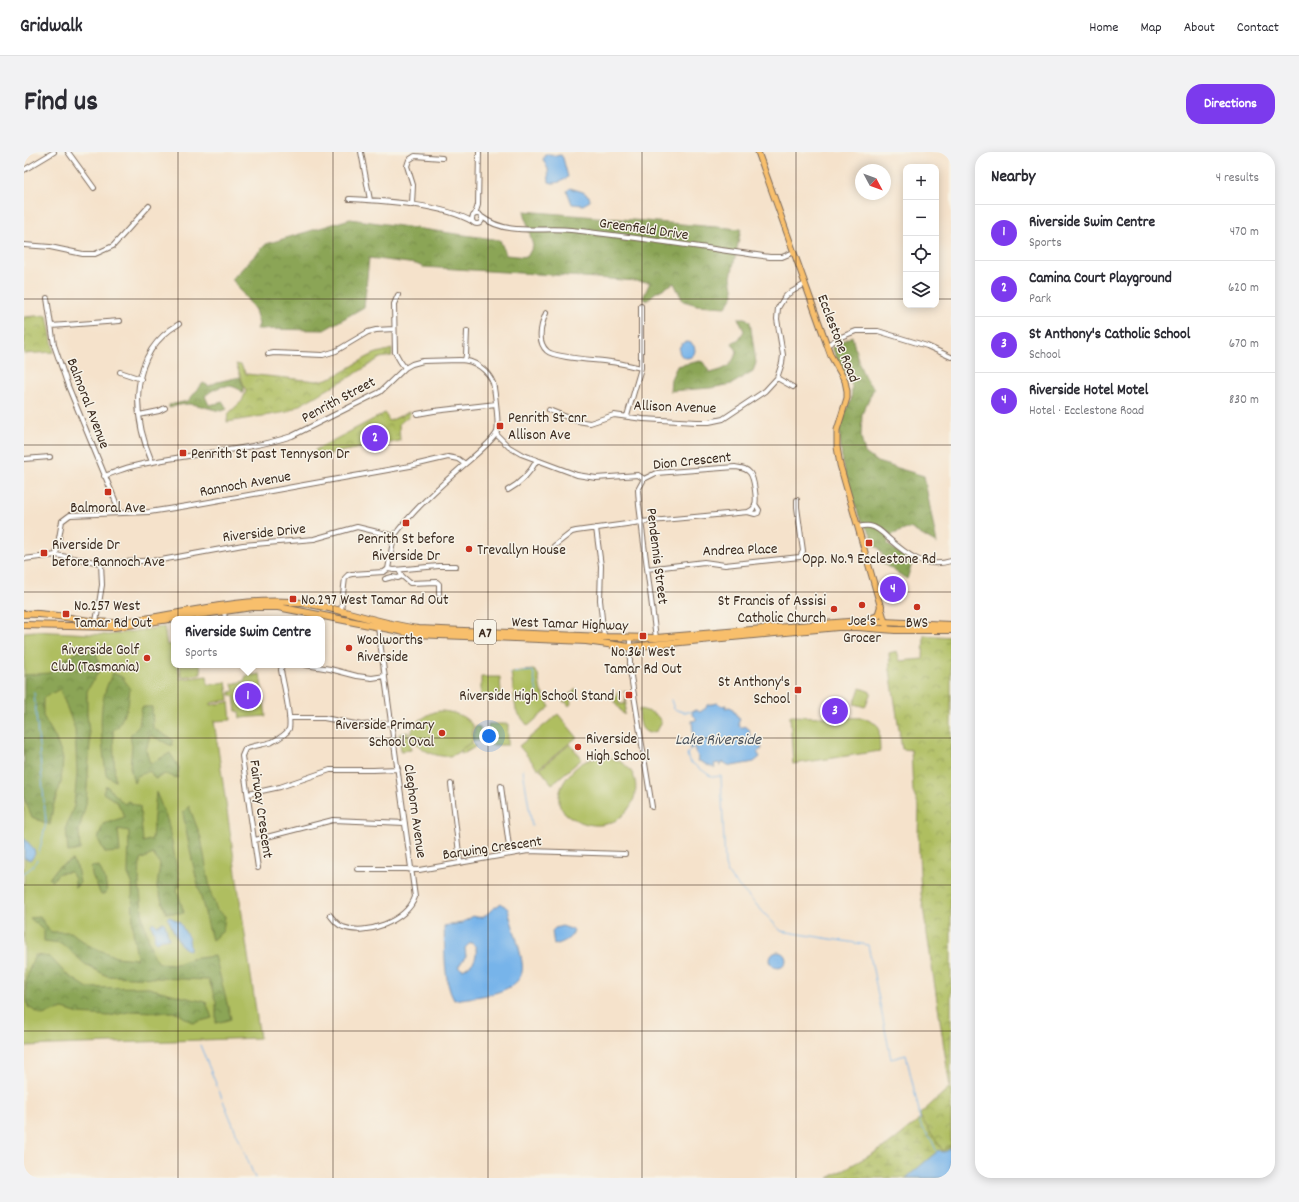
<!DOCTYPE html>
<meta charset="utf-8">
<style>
:root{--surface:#fff;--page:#f2f2f3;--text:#2b2b33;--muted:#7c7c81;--line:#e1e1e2;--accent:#7c3aed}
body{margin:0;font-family:Dekko,sans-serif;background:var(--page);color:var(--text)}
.controls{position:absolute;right:12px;top:12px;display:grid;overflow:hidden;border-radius:8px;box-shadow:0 2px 10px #0003}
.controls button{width:36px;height:36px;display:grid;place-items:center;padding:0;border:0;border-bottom:1px solid var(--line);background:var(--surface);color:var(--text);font:20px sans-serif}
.compass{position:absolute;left:831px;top:12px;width:36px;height:36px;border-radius:50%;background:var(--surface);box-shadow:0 2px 10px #0003;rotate:131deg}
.you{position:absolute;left:465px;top:584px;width:14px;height:14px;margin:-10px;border:3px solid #fff;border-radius:50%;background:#1a73e8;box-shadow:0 0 0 6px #1a73e833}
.badge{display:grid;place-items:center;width:26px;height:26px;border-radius:50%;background:var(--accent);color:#fff;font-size:13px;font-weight:700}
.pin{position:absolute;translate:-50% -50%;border:2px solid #fff;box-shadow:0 1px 4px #0006}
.popup{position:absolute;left:147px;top:464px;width:154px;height:52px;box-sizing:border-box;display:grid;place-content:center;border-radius:8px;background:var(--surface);filter:drop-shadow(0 1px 3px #0005);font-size:13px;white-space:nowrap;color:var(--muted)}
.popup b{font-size:15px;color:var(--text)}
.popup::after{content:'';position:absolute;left:50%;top:100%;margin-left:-8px;border:8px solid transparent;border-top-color:var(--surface)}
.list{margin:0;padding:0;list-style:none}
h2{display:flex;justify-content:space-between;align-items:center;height:52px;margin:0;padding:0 16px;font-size:17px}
h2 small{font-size:13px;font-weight:400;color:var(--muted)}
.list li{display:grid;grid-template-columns:26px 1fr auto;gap:12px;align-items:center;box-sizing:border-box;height:56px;padding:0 16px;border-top:1px solid var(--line)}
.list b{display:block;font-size:15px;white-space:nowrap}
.list p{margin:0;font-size:13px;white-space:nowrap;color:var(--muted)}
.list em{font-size:13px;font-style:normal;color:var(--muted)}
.icon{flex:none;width:22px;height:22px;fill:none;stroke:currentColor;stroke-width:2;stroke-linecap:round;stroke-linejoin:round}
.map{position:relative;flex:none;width:927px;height:1026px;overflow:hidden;border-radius:16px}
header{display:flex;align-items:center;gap:24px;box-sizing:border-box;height:56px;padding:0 20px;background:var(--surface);border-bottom:1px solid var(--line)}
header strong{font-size:19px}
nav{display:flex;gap:22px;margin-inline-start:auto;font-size:14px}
.intro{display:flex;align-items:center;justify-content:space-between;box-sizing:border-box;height:96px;padding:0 24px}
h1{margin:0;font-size:28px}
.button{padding:10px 18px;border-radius:16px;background:var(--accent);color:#fff;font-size:14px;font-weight:700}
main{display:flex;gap:24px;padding:0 24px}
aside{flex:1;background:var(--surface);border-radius:16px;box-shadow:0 2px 10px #0003}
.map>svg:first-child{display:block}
.green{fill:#afbe60;stroke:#75743f}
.forest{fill:url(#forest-crowns);stroke:#63683a}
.wetland{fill:url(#wetland-marsh);stroke:#75743f}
.park{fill:url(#park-crowns);stroke:#75743f}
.water{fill:#77b4ea;stroke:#596f84;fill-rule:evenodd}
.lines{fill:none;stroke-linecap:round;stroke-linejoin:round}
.stream{stroke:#77b4ea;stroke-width:1}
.minor-casing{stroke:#7c6a5b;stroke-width:6}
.major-casing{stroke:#7c6a5b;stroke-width:7}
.highway-casing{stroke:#7c6a5b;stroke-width:8}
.minor{stroke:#fff;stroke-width:4}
.major{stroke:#f8bf6c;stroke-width:5}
.highway{stroke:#f8bf6c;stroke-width:6}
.grid{fill:none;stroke:#3b2a1e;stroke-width:1;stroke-opacity:0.55}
.poi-dot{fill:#c8321e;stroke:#f7f3e8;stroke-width:1.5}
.labels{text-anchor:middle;stroke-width:3;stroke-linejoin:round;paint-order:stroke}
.shield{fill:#f7f3e8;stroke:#73665b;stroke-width:1}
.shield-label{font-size:14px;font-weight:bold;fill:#3b2a1e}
.street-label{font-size:15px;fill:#3b2a1e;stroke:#f7f3e8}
.poi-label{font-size:15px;fill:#3b2a1e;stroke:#f7f3e8;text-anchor:start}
.water-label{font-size:16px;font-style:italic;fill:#4d535b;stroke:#f7f3e8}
</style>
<header>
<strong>Gridwalk</strong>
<nav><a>Home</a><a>Map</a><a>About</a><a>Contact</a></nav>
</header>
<div class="intro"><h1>Find us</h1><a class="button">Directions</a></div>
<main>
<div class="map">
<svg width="927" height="1026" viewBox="0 0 927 1026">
<defs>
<pattern id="forest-crowns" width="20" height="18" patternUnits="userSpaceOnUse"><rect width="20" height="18" fill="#8ba556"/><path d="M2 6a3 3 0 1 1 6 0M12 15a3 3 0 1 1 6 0" fill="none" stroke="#738747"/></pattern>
<pattern id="wetland-marsh" width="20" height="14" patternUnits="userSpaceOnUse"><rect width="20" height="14" fill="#afbe60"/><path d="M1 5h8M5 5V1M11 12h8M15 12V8" fill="none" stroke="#909b4f"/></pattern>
<pattern id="park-crowns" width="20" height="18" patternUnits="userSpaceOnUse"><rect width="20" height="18" fill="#afbe60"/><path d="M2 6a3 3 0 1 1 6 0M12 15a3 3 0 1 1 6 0" fill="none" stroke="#909b4f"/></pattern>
</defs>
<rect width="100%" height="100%" fill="#f7f3e8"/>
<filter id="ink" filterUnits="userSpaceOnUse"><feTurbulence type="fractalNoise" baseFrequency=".025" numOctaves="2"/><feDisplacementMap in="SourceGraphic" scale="8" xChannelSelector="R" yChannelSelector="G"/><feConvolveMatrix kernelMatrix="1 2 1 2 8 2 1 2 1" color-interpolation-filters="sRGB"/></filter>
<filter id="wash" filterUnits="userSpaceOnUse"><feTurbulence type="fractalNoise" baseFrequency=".012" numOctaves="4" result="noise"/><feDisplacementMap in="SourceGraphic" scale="16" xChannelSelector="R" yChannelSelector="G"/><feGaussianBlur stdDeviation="0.9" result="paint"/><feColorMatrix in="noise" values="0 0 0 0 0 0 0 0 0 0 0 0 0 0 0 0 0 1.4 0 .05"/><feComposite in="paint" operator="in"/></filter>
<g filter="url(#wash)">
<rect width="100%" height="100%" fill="#f5e2cb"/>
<path class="green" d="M140 475 143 493 150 492V513H154L156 527 183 524 184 533 202 530 205 548 187 551V553L205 550 207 568 190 569 236 886 0 894V480L11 479 84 483Z
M156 513H176L177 522 157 525Z
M510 518 514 522 517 539 526 555 504 574 492 559 487 520Z
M236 522 242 564 216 566 215 559H212L210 544H206V540L210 539 208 532 220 529 222 524Z
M457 525H476L477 543 457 544Z
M836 536 847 540 841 555 830 552Z
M552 537 554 542 546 545 547 552 545 554 542 550H539V548Z
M596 539 595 552H601L602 541 600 540 599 539 604 540 600 563 590 550 594 540Z
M616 557C625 560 635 560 637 572L633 579 625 581C615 578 616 568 615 558Z
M418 559C430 560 442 564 449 574L448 590C442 594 436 600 429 603 412 610 370 587 396 568 404 563 409 559 418 559Z
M534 562 553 585 514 617 495 594Z
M766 564 840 566 852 572 855 575 856 599 769 612Z
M464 572H484V593H465Z
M384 580 387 598 377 599 375 582Z
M546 592 558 607 528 632 516 617Z
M581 605C642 614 603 701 545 664 522 650 543 619 560 610 566 607 574 606 581 605Z"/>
<path class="forest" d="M500 59 717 77 707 125 710 142 702 155 673 153 659 149 650 131 631 141 622 149 619 146 626 130 545 124 399 115 392 112 345 106 340 155 300 178 233 177 235 172 231 158 208 127 242 92 326 67 476 88 482 103 503 105 509 94Z
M714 166H722L726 170 732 211 729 219 708 232 687 236 646 239 647 227 653 214 676 209 679 210 686 221C702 217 707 215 713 199L708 191 715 187 720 179Z
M828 184C832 200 837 227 850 236L838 262 837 286 841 301 853 310 900 324 913 392 886 376 869 382 863 392 888 411 883 427 855 409V405L860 406 855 396 848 393 847 388 848 385 835 364 823 328 818 307 815 279 822 258 827 248 828 234 814 210 808 195Z
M216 225 220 235 219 241C208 229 192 234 181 244L185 253 199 250 203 257 198 259C187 258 175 252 164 252 158 252 151 254 145 256V253L164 249 179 231 185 234 193 230Z
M56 499H72L76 517 63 539V561L66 591 62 652 55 678 56 698 44 700 42 675 50 654 53 621 51 577 36 537 19 546V564L31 585 39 606 37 631 29 655 26 673 8 665 0 646V523L26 521 38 509Z
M89 521 98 525 106 536 104 554 94 575 89 578 91 629 82 623C78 589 71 552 89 521Z
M118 555H128L129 576 149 588 148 594 126 583 122 598 126 612 146 601 155 616 153 626 141 622 131 627 126 619 113 624 110 631 106 615 108 594 106 583 115 574Z
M82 633 100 652 104 649 116 655 119 690 128 687 132 640 144 670 156 732 153 738 160 761H142L133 735 136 712 129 702 116 708 115 730 119 768 129 803 135 811 153 812 166 807 191 804 207 867 192 871V850L185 828 83 824 61 812 37 791 20 789V779L6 766 16 765 27 780H47L64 793 92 805 113 807 109 779 108 731 104 722 105 679 94 677 96 700 81 701 74 687 79 672 101 665 93 650 79 641Z
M165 654 177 686 187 742 193 758 201 764 199 779 188 788C177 746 166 704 159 661Z
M48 708 53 715 56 731 51 736V727L47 720 35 721 28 729 25 727 33 716Z
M75 714 81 727 83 740 77 743 68 723 67 715Z
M11 803 26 805 42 822 64 836 121 835 159 845 182 850 188 866 169 871 152 860H130L109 859 85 864 55 862 39 857 18 863 4 855C0 830 1 826 11 803Z"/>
<path class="wetland" d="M927 937V1026H804L863 994 912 955Z"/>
<path class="park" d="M23 163 30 200 0 202V165Z
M368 197V204L356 206 331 222 263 260 203 270 204 262 218 249 222 239 212 212 217 213 222 222 293 229C314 227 331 210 350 202 355 200 362 199 368 197Z
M385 260 386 263 375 272 376 289 293 304 291 298 361 261 365 269Z
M900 483 927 485V993L919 999 895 963 926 935 897 742 894 681 895 655 889 640 887 598 878 597 866 518 865 501 873 499 876 509 899 507Z
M451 574 456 575 457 584 455 589 449 588Z
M448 590 451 595 441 601H437L436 598Z"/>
<path class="water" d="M526 2 530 4 537 3 539 6 544 25C539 29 531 33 525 30L524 17 519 8 521 3Z
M546 36 559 40 565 44 566 49 559 53 548 52 543 39Z
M655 198a8 8 0 1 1 16 0a8 8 0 1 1-16 0Z
M227 538 230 556 223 557 220 540Z
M694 551 697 554 702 553 701 556 705 555 708 556 714 566 716 567 714 572 716 575H720L721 574 726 578 725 581 727 586 735 588 738 597 733 600 736 605 730 610 708 614 704 613 699 610 697 612V614H696L695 611 690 612 691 616C684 615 678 609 674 609L675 606 671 599 670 594 666 597 665 596 670 589 668 569 672 568V566L669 563 668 559 672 558 676 560 682 556 683 553Z
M0 686 10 697 11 702 7 708 0 706Z
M477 751 484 757C487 771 501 808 498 820 493 843 448 845 430 848 419 830 421 795 420 774L438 771 449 764C458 767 460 765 466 759 469 756 474 754 477 751ZM448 791 452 795C453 808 450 811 439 818L434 815 442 804 441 796 445 792Z
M145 764 156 771 165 787 166 795V798C152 796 150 775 143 766Z
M129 770 133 774 139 770 141 772 145 787H138L133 790 131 789 130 779 127 773Z
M538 774 550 778C548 787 538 791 530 793L528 779 531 776Z
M746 808a8 8 0 1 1 16 0a8 8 0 1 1-16 0Z
M927 996V1026H882L915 998C920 1002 923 999 927 996Z"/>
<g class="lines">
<path class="stream" d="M485 521 509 519 513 541
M10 540 22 671 15 701
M647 548 650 557 659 560H668
M670 594 663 602 665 609 688 625 697 624 701 713 704 721 708 727 757 779 844 793 867 907 882 903 895 959 896 972 908 989 913 1000
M499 618 508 674
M0 721 7 716 13 708
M176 893 231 1026"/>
</g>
</g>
<g filter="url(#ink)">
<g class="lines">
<g class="minor-casing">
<path id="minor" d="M44 0 70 36
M337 0 346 48
M0 18 30 0
M325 47C361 49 418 52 449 70
M388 53 389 33 383 14 385 8 391 4 418 6
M448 67a5 5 0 1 1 10 0a5 5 0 1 1-10 0Z
M451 62 454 53 455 0
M458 65C483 84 518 75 547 78 613 85 680 96 746 105H758L770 100
M0 93 26 95 59 102H71L89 94 125 54
M374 143 370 152 371 200 376 209 381 216
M23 146 30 193 44 234 91 348 95 360
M522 161C517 173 513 190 523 199 530 206 575 208 587 210 597 211 607 214 617 216
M27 174 96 169
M803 193 817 185 832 179H854L903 194 927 205
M244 202 250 201 299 203 312 199 344 180 352 178 370 177
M441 208 442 203 443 179
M96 220 117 227
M753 226 769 235
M525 258 553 269 566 271 590 263 619 267 673 270H685L699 267 741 239 753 226 758 211 759 203 753 167 754 156 760 146 764 142 781 132
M393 262 410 259 472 252
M115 263 135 259 141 256
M603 264 617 216V154
M472 282 485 295 497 302 553 323 572 326 614 323 620 327 632 321 711 315C717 316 722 316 726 321 730 326 733 347 731 353 730 357 728 358 724 360L617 370 552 379 548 380 530 394
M0 307 26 305
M128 310C108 263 104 201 155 172
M80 324C89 321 98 317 106 315 159 301 216 301 268 284L356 240 381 216 388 212 399 209 436 208C450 208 464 218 469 231 471 239 475 273 473 280 469 289 449 305 441 312 416 334 390 357 370 384
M620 327 614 338 615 353 632 486
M484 338C497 331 506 321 513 308
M724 360 731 362 734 361 735 358 731 352
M834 375C838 374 842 373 846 374 853 375 859 381 864 386 883 403 901 417 927 409
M572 376 577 414 576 448 580 485
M32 403 38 369 46 363 125 360 163 354 386 314 424 305 434 307 441 312
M0 407 32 403 77 411 137 408 219 393 290 387 333 375 370 384 364 417 360 420 328 422 324 423 321 426 317 459
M364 417 370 418 415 414H432
M623 417 680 410 701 413 776 405 779 399 773 355V348
M375 418 378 424 386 431 413 430 415 432V442
M361 427 368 425 374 426 378 424
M200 459 201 467
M72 470 78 433 77 411
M606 486V518L628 655
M282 513 306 517 333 524 348 526 361 524
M265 566H300L337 573 368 571
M427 632 436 710
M477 634 486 702
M224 642 256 635 306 618H349L374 617
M231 688 309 668 381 671
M234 716 218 604 221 597C229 593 239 593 248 590 254 587 262 583 265 577 268 567 259 530 257 518L258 513
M333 717H382L395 718 504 699 601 702
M306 763C310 768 313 773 319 775 342 784 383 769 391 745L354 475"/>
</g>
<g class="major-casing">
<path id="major" d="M734 0 803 193 807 204 821 229 823 239V246L813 278V295L816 313 863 477"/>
</g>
<g class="highway-casing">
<path id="highway" d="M0 462C31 460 60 471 91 471 149 465 209 446 267 450 311 453 352 472 395 477L580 485 632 486 836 469 927 473
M845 467 854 464 857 454
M0 473 90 475 228 455H254L391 482 562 489 605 495 814 475H834L871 478H927"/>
</g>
<use href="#minor" class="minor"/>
<use href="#major" class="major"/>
<use href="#highway" class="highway"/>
</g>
</g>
<path class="grid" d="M154 0V1026M309 0V1026M464 0V1026M618 0V1026M772 0V1026M0 147H882M912 147H927M0 293H927M0 440H927M0 586H927M0 733H927M0 879H927"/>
<g class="poi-dot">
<rect x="472" y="270" width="8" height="8" rx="2"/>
<rect x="155" y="297" width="8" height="8" rx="2"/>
<rect x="80" y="336" width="8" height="8" rx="2"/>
<rect x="378" y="367" width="8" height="8" rx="2"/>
<rect x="841" y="387" width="8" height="8" rx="2"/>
<circle cx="445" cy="397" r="4"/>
<rect x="16" y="397" width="8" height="8" rx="2"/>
<rect x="265" y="443" width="8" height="8" rx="2"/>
<circle cx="838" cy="453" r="4"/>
<circle cx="893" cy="455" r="4"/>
<circle cx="810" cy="457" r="4"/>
<rect x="38" y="458" width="8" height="8" rx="2"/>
<rect x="615" y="480" width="8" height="8" rx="2"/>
<circle cx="325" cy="496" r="4"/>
<circle cx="123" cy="506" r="4"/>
<rect x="770" y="534" width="8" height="8" rx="2"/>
<rect x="601" y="539" width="8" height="8" rx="2"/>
<circle cx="418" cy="581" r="4"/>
<circle cx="554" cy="595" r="4"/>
</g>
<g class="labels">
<rect class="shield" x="450" y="468" width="22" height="24" rx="3"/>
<g class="shield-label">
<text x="461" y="485">A7</text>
</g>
<g class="street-label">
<text transform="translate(620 76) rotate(8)" y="5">Greenfield Drive</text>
<text transform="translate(815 186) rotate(69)" y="5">Ecclestone Road</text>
<text transform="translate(314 247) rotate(-28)" y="5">Penrith Street</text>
<text transform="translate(65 251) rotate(69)" y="5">Balmoral Avenue</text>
<text transform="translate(651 254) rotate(2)" y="5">Allison Avenue</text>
<text transform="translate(668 308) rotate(-6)" y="5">Dion Crescent</text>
<text transform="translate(221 331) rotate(-10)" y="5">Rannoch Avenue</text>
<text transform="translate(240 380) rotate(-6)" y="5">Riverside Drive</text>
<text transform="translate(716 397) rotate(-2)" y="5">Andrea Place</text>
<text transform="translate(634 404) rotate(83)" y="5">Pendennis Street</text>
<text transform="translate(546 471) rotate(2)" y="5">West Tamar Highway</text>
<text transform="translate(238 657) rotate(82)" y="5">Fairway Crescent</text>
<text transform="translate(392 659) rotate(82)" y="5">Cleghorn Avenue</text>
<text transform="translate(468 695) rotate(-8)" y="5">Barwing Crescent</text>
</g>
<g class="poi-label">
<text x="484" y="270">Penrith St cnr<tspan x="484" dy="17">Allison Ave</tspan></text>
<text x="167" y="306">Penrith St past Tennyson Dr</text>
<text x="84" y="360" text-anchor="middle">Balmoral Ave</text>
<text x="382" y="391" text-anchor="middle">Penrith St before<tspan x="382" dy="17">Riverside Dr</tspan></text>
<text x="28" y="397">Riverside Dr<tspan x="28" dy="17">before Rannoch Ave</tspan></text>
<text x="453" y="402">Trevallyn House</text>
<text x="845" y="411" text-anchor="middle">Opp. No.9 Ecclestone Rd</text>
<text x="277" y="452">No.297 West Tamar Rd Out</text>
<text x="802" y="453" text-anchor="end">St Francis of Assisi<tspan x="802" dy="17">Catholic Church</tspan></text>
<text x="50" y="458">No.257 West<tspan x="50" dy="17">Tamar Rd Out</tspan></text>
<text x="838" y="473" text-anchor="middle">Joe's<tspan x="838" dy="17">Grocer</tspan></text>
<text x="893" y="475" text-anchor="middle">BWS</text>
<text x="333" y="492">Woolworths<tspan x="333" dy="17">Riverside</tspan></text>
<text x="115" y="502" text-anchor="end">Riverside Golf<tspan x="115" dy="17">Club (Tasmania)</tspan></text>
<text x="619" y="504" text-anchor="middle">No.361 West<tspan x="619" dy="17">Tamar Rd Out</tspan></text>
<text x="766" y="534" text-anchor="end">St Anthony's<tspan x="766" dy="17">School</tspan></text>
<text x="597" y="548" text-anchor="end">Riverside High School Stand 1</text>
<text x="410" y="577" text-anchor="end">Riverside Primary<tspan x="410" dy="17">School Oval</tspan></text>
<text x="562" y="591">Riverside<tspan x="562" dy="17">High School</tspan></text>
</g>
<g class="water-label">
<text x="694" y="592">Lake Riverside</text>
</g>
</g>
</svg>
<div class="controls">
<button>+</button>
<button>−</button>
<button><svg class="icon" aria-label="locate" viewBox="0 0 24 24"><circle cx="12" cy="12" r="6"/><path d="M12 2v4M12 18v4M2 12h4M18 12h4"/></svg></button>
<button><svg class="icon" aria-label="layers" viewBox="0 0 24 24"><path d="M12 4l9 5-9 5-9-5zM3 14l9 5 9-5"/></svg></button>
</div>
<svg class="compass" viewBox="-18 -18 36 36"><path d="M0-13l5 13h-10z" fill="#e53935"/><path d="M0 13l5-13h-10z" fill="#7c7c81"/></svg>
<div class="you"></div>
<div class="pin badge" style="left:224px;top:544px">1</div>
<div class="popup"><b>Riverside Swim Centre</b>Sports</div>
<div class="pin badge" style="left:351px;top:286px">2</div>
<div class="pin badge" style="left:811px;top:559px">3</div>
<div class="pin badge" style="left:869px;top:437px">4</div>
</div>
<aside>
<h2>Nearby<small>4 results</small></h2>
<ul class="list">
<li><span class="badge">1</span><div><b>Riverside Swim Centre</b><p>Sports</p></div><em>470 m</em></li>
<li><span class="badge">2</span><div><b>Camina Court Playground</b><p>Park</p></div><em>620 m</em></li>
<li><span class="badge">3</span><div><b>St Anthony's Catholic School</b><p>School</p></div><em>670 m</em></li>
<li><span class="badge">4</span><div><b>Riverside Hotel Motel</b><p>Hotel · Ecclestone Road</p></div><em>830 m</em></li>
</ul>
</aside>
</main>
